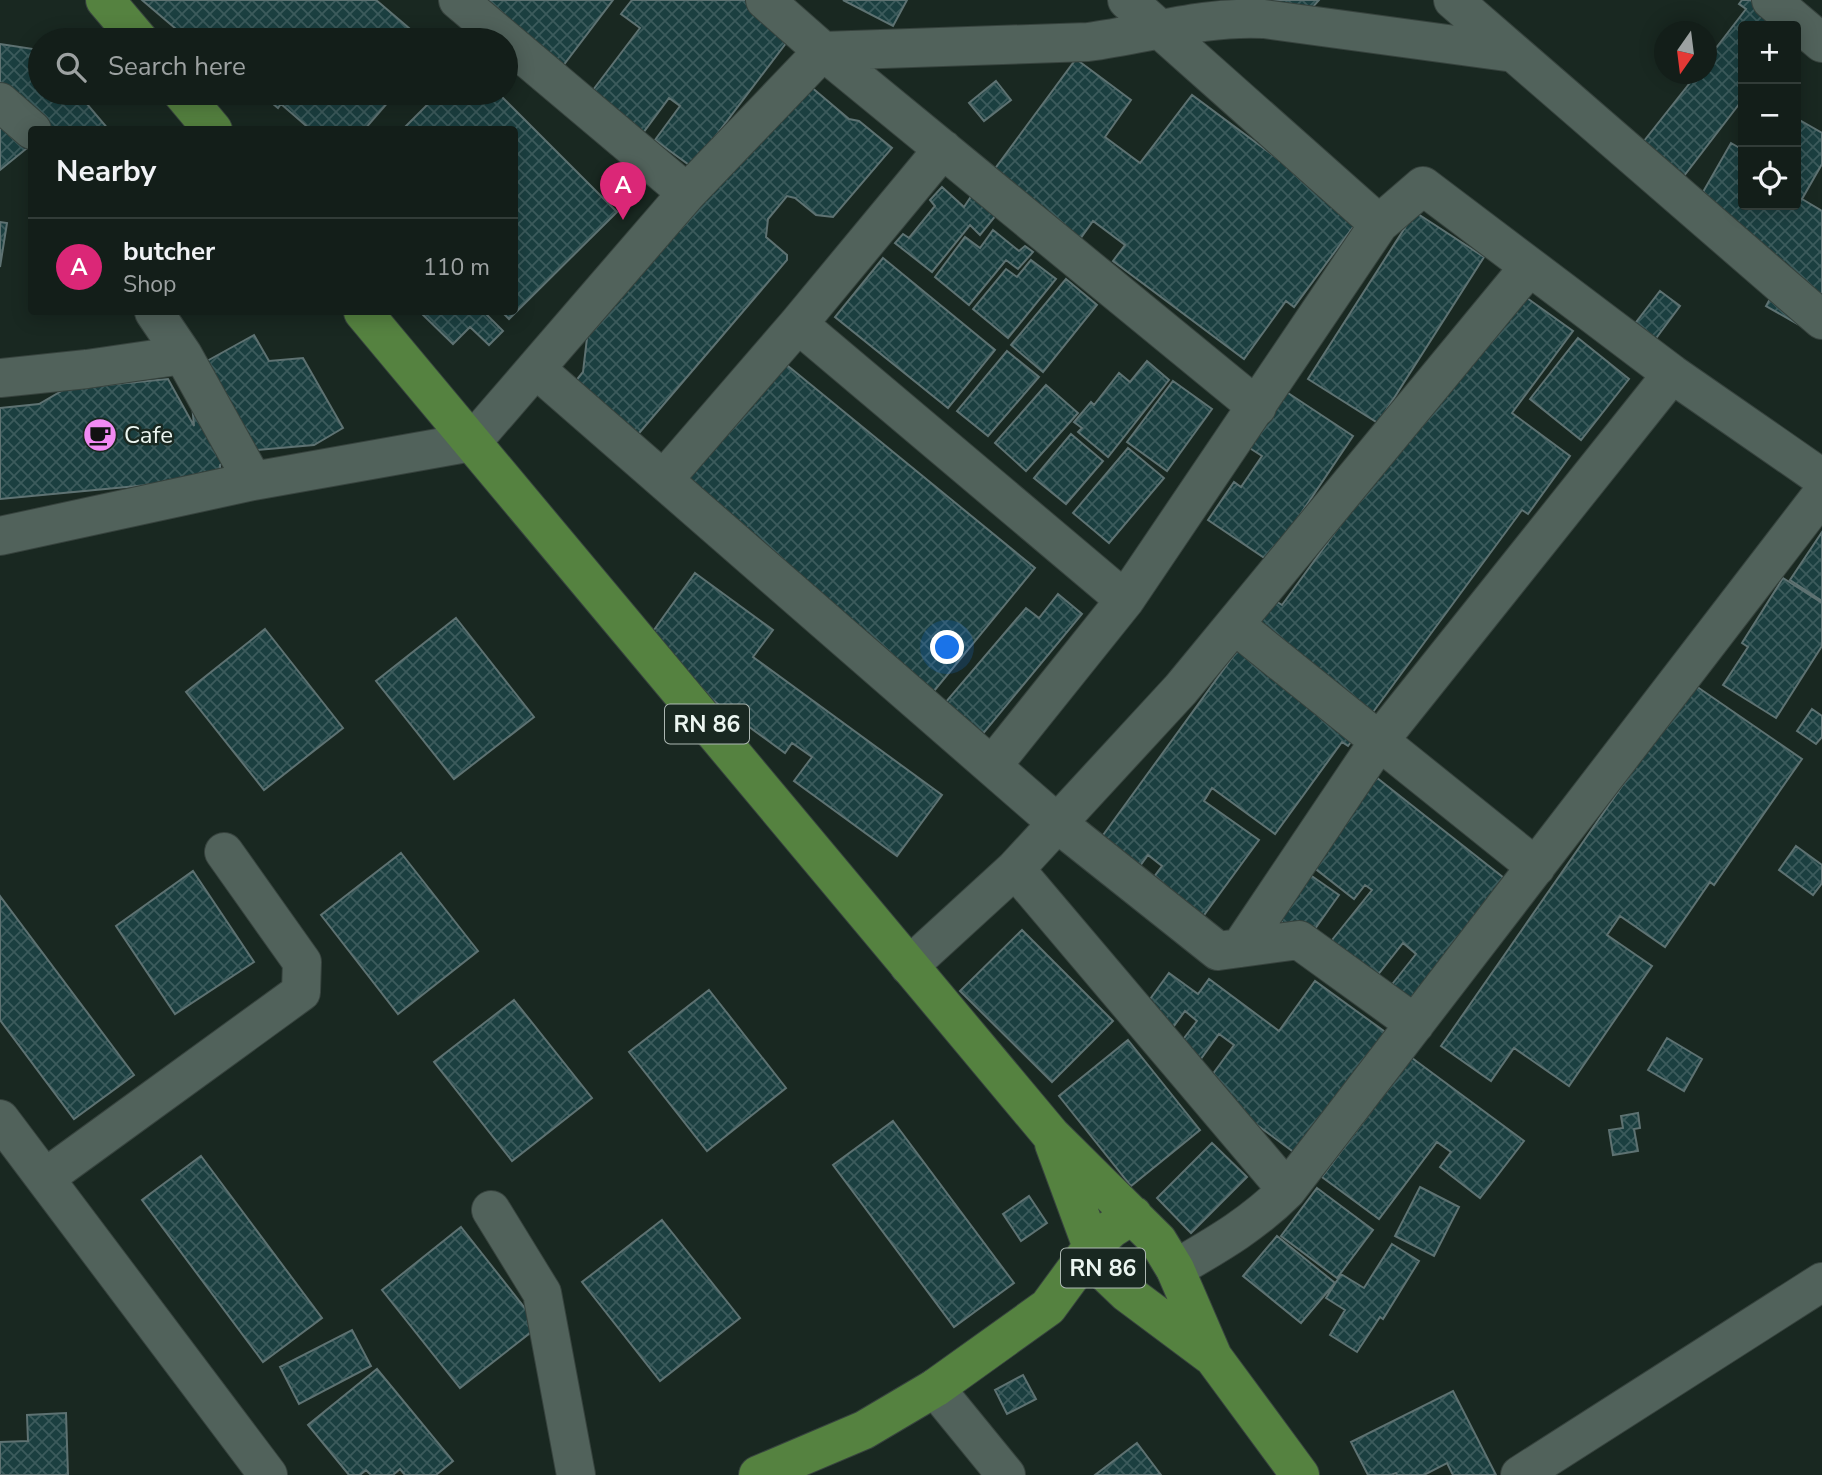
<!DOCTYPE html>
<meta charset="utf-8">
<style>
:root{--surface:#131e19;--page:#1c2722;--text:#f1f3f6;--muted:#9da2a2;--line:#323c38;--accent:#db2777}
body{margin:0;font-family:"Nunito Sans",sans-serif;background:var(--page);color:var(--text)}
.controls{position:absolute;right:21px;top:21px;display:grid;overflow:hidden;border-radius:7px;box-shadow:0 4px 18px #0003}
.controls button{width:63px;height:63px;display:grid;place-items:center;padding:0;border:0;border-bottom:2px solid var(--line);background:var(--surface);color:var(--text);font:35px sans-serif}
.compass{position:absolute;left:1654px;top:21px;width:63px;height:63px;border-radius:50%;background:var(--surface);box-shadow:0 4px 18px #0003;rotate:194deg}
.you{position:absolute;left:948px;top:648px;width:24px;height:24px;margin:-18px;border:5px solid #fff;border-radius:50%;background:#1a73e8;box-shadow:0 0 0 10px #1a73e833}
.badge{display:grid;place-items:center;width:46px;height:46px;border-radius:50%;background:var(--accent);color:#fff;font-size:23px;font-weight:700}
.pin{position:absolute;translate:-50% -58px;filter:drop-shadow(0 2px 4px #0008)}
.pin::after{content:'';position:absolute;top:37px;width:24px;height:21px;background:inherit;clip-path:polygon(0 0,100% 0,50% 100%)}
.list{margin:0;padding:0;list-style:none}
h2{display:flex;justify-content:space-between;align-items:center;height:91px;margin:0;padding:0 28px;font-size:30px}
h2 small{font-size:23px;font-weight:400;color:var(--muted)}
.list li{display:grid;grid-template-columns:46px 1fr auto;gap:21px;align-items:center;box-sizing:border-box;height:98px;padding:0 28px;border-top:2px solid var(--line)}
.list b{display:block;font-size:26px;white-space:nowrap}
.list p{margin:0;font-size:23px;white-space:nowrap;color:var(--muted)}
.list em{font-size:23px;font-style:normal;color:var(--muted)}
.icon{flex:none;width:38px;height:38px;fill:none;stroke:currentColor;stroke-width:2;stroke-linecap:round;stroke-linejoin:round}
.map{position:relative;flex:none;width:1822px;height:1475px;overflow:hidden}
.search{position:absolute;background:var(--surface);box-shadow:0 4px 18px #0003;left:28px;top:28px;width:490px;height:77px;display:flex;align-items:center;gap:18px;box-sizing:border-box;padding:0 24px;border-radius:38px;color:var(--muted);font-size:26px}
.panel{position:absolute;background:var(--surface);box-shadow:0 4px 18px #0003;left:28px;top:126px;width:490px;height:189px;border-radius:7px}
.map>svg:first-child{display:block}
.building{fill:url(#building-cross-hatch);stroke:#5e7272;stroke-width:2}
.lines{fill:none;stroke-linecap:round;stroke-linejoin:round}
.minor-casing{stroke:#37433e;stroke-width:40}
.major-casing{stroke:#37433e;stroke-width:40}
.minor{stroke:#51625b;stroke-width:38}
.major{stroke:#558240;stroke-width:38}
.labels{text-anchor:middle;stroke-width:5;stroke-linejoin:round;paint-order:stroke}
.shield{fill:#192821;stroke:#adb8b3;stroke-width:2}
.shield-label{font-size:23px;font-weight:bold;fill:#ecf6f1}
.poi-label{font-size:24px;fill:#ecf6f1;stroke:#192821;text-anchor:start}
</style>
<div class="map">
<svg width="1822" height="1475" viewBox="0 0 1822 1475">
<defs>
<pattern id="building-cross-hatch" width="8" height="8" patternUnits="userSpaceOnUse" patternTransform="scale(1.75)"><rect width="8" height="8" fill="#1b3f40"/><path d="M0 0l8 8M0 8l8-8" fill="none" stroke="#3c5b5c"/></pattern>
</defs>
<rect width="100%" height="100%" fill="#192821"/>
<path class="building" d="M142 0H376L423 40H189Z
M472 0H613L556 75Z
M632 0H756L796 30 692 167 655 140 680 106 669 98 643 133 590 94 640 28 621 14Z
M843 0H907L893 26Z
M1262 0H1319L1302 19Z
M1742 0H1796L1775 26H1743V99L1667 198 1625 165 1697 74H1706V61L1746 9 1739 4Z
M0 44 40 50V93H84L87 97 86 103 109 130H32V144L0 170Z
M1076 59 1131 100 1105 137 1140 163 1192 95 1359 219 1294 307 1286 301 1244 359 1113 261 1125 245 1093 221 1080 239 991 174Z
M996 81 1011 100 984 121 969 103Z
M810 86 849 119 859 121 892 148 833 217 816 215 795 198 787 196 768 219 766 237 787 255V260L628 446 566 393 583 372 589 321Z
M260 93H396L364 130H311L281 104 278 108Z
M439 93H498L617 212 509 319 502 312H514V130H402Z
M1796 118 1822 133V164L1802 199 1822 211V338L1766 306 1781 279 1695 206 1731 143 1743 150V205H1796Z
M942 187 964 207 972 195 997 214 980 235 970 225 932 272 895 243 903 234 909 238 935 206 930 200Z
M1415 212 1484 257 1378 423 1308 379Z
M0 222 7 223 0 267Z
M993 230 1019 251 1025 246 1033 252 1018 269 1006 260 969 305 935 277 965 237 980 248Z
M883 258 995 350 948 408 835 317Z
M1031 260 1056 279 1008 338 973 309 1006 269 1017 277Z
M1066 279 1097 305 1043 372 1011 345Z
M1513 288 1573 331 1512 413 1570 456 1528 514 1522 510 1348 746 1342 742 1275 834 1212 788 1204 801 1259 840 1185 941 1134 904 1162 866 1148 855 1137 870 1098 842 1274 600 1282 605Z
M1660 291 1680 306 1648 349 1627 334Z
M420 312H484L503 331 489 345 470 327 453 344Z
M254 335 269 361 303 358 343 428 314 445 245 451 220 465 221 478 0 499V408L39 404 65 389 168 379 194 426 189 371Z
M1578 338 1629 379 1581 440 1530 399Z
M1007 351 1039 377 988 436 957 411Z
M777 357 1035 568 916 713 679 486Z
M1147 361 1169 380 1108 457 1078 432 1082 428 1074 422 1091 402 1094 405 1119 373 1130 382Z
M1173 381 1212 409 1167 471 1127 442Z
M1046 385 1078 413 1026 471 995 443Z
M1282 389 1353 436 1269 561 1208 520 1234 482 1241 487 1262 456 1245 445Z
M1071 434 1103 461 1066 504 1034 478Z
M1128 448 1164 478 1109 543 1073 513Z
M1822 532V601L1790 580Z
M695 573 773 630 753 657 942 795 897 856 794 781 812 757 792 743 785 753 641 648Z
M1783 578 1822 603V646L1776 718 1723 685 1748 647 1742 643Z
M1058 594 1082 614 971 748 933 717 1026 608 1039 618Z
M456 618 534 717 454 779 376 681Z
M265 629 343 728 264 790 186 692Z
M1693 684 1802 759 1714 885 1710 882 1665 947 1620 916 1607 935 1652 966 1569 1086 1514 1048 1491 1081 1441 1046Z
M1812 709 1822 716V737L1816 744 1797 731Z
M1367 770 1509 882 1406 1016 1382 997 1416 954 1403 943 1369 986 1324 950 1372 890 1365 885 1354 899 1299 856Z
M1796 846 1822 865V883L1813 895 1779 870Z
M401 853 478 951 398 1014 321 915Z
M1293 863 1339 895 1307 940 1261 907Z
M193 871 254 962 175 1014 116 926Z
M0 896 134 1075 74 1119 0 1020Z
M1022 930 1113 1021 1052 1082 960 991Z
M1169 973 1198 994 1209 979 1279 1031 1315 981 1388 1034 1299 1156 1204 1086 1234 1045 1219 1034 1187 1078 1166 1062 1197 1021 1185 1011 1165 1038 1137 1017Z
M709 990 786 1088 707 1151 629 1052Z
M514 1000 592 1098 512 1161 434 1062Z
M1667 1038 1702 1059 1684 1091 1648 1070Z
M1128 1040 1200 1130 1131 1186 1059 1096Z
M1408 1055 1524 1141 1480 1198 1440 1167 1451 1152 1437 1142 1379 1219 1322 1177 1370 1113Z
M1638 1113 1640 1128 1634 1129 1638 1151 1613 1155 1609 1130 1623 1128 1621 1116Z
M893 1121 1014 1283 954 1327 833 1165Z
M1212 1143 1247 1177 1191 1233 1157 1198Z
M201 1156 322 1318 263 1362 142 1200Z
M1420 1187 1459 1207 1434 1256 1395 1236Z
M1317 1188 1373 1230 1337 1278 1281 1236Z
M1029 1196 1047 1223 1021 1241 1003 1214Z
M662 1220 740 1318 660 1381 582 1282Z
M461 1227 539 1326 460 1388 382 1290Z
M1277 1236 1335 1283 1301 1323 1243 1276Z
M1392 1244 1419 1261 1383 1319 1380 1317 1357 1352 1330 1335 1345 1310 1326 1298 1341 1274 1364 1288Z
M352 1330 371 1366 299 1404 280 1367Z
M377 1369 453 1461 436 1475H405L400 1469 393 1475H371L366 1470 360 1475H349L308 1425Z
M1023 1375 1036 1399 1007 1414 995 1390Z
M1453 1391 1496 1475H1453L1447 1463 1424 1475H1397L1396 1473 1391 1475H1368L1351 1442Z
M66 1413 68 1475H0V1442L28 1441 27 1415Z
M1137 1443 1161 1475H1095Z"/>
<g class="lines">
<g class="minor-casing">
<path id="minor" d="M458 0 687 193
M765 0 823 51 1257 407
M1127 0 1379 224
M1453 0 1822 320
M1771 0 1822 43
M0 102 32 130
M154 312 183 355 253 481
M798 324 1125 600
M536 369 1057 823 1218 951 1299 940 1415 1024
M0 378 87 369 183 355
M664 479 798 324 943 149
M0 536 253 481 472 442 687 193 823 51 1088 42C1148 34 1203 16 1264 19L1514 53
M1235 625 1536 867
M992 766 1125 600 1379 224 1423 186 1672 374 1822 478
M1015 869 1287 1190
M1240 948 1379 741 1672 374
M909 966 1015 869 1181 689 1529 267
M0 1119 268 1475
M45 1178 301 992 302 962 224 852
M491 1210 542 1293 576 1475
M1175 1269C1216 1245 1252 1225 1287 1190L1822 494
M935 1388 1006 1475
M1520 1475 1822 1282"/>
</g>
<g class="major-casing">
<path id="major" d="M105 0 139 40
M182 93 213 130
M363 312 1051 1135 1158 1241 1175 1269 1213 1357 1300 1475
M1054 1144 1092 1247 1106 1273 1127 1293 1210 1355
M758 1475 864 1430 935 1388 1048 1307 1092 1247 1111 1229 1133 1215"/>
</g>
<use href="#minor" class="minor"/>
<use href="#major" class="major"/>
</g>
<defs>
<g id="cafe-disc" transform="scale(1.75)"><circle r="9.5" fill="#f28af3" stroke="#192821"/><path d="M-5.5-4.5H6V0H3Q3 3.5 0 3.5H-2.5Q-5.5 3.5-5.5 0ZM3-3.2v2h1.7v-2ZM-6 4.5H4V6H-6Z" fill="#111"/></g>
</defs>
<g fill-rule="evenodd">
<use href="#cafe-disc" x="100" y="435"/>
</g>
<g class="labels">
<g class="shield">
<rect x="665" y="704.5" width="84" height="39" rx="5"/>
<rect x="1061" y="1248.5" width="84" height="39" rx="5"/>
</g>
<g class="shield-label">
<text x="707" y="732">RN 86</text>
<text x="1103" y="1276">RN 86</text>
</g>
<g class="poi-label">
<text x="124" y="443">Cafe</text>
</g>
</g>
</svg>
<div class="controls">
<button>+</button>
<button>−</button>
<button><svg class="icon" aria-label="locate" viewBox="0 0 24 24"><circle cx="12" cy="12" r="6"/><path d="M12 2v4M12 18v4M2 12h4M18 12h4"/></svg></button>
</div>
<svg class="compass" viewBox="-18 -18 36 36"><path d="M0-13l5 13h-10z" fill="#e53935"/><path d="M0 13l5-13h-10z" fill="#9da2a2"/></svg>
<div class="you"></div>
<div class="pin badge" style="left:623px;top:220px">A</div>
<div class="search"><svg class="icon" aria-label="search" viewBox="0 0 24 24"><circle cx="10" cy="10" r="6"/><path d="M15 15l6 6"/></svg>Search here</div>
<section class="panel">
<h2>Nearby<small></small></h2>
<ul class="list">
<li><span class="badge">A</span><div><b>butcher</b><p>Shop</p></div><em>110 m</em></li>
</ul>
</section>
</div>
